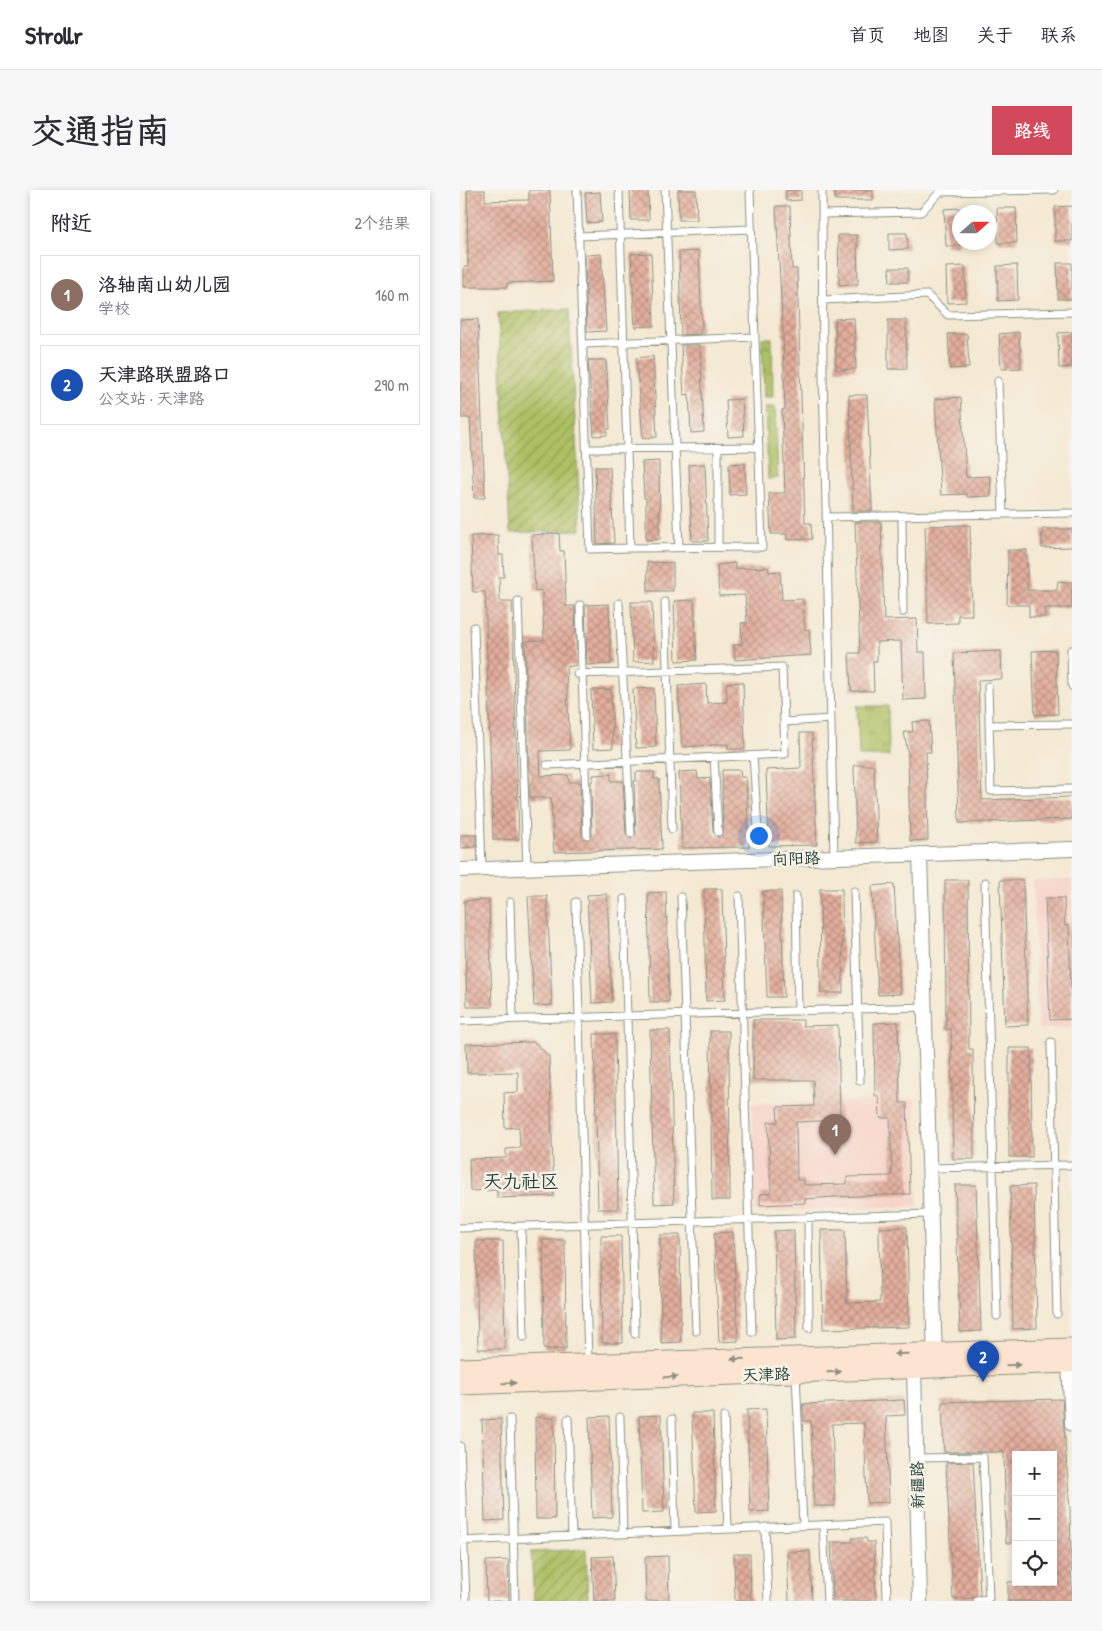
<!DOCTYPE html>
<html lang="zh">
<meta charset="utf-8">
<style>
:root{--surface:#fff;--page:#f7f7f7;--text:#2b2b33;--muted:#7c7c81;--line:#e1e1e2;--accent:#d1495b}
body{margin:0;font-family:"Patrick Hand","LXGW WenKai TC",sans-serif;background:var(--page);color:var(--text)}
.controls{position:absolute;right:15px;bottom:15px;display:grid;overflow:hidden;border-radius:0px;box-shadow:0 2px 8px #0003}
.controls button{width:45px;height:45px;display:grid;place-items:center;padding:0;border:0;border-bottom:1px solid var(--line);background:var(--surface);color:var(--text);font:25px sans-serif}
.compass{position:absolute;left:492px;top:15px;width:45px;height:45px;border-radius:50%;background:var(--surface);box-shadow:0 2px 8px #0003;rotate:69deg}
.you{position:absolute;left:298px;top:645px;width:18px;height:18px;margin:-12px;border:4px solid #fff;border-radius:50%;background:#1a73e8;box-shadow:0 0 0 8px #1a73e833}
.badge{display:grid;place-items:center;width:32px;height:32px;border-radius:50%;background:var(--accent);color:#fff;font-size:16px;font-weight:700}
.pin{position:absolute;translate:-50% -41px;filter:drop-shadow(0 1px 2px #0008)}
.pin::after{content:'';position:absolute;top:26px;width:18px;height:15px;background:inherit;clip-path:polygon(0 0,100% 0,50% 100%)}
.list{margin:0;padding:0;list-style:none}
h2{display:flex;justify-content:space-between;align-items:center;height:65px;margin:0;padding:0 20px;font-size:21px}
h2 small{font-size:16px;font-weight:400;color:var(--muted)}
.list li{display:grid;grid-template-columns:32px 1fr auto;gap:15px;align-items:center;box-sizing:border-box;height:80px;margin:0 10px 10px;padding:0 10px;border:1px solid var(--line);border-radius:0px}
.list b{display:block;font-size:19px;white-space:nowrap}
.list p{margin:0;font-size:16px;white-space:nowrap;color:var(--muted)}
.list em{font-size:16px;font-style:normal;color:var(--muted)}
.icon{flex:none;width:28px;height:28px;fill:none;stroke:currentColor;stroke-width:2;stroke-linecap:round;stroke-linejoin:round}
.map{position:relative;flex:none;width:612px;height:1411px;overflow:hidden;border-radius:0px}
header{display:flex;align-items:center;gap:30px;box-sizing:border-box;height:70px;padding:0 25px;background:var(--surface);border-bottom:1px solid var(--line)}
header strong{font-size:24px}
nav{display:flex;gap:28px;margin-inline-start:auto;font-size:18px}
.intro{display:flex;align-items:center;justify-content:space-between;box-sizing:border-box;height:120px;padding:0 30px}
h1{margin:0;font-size:35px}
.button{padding:12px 22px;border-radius:0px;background:var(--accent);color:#fff;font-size:18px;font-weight:700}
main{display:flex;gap:30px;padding:0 30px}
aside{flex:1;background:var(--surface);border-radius:0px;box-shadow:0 2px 8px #0003}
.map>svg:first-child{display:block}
.built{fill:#f7d1c7}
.grass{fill:url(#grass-tufts);stroke:#667e4c}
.garden{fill:url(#garden-furrows);stroke:#667e4c}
.building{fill:url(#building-cross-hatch)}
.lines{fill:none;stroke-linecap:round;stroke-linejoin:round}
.lane-casing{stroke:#8a9384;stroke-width:9}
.street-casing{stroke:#8a9384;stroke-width:16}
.secondary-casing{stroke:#8a9384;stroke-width:21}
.lane{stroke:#fff;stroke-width:7}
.street{stroke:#fff;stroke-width:14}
.secondary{stroke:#fde4d1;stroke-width:19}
.oneway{fill:#8e9082}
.labels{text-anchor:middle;stroke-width:5;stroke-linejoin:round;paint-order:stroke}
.street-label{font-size:16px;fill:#1f3d34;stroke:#f7f3e8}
.quarter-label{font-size:19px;fill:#1f3d34;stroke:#f7f3e8}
</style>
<header>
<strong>Strollr</strong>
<nav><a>首页</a><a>地图</a><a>关于</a><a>联系</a></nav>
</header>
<div class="intro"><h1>交通指南</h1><a class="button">路线</a></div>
<main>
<aside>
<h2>附近<small>2个结果</small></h2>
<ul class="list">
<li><span class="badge" style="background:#8d6e63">1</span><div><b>洛轴南山幼儿园</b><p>学校</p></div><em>160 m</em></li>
<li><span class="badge" style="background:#1a4fb4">2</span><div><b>天津路联盟路口</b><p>公交站 · 天津路</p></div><em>290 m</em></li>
</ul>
</aside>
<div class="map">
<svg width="612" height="1411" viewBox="0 0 612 1411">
<defs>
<pattern id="grass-tufts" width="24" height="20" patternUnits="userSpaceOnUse" patternTransform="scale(1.25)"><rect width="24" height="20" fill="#aec064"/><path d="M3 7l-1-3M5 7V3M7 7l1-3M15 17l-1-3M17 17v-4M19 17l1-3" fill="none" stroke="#8d9d53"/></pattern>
<pattern id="garden-furrows" width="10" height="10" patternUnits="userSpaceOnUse" patternTransform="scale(1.25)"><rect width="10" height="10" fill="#aec064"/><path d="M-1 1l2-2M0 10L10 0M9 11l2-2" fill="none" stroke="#8d9d53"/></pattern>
<pattern id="building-cross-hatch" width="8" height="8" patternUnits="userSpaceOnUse" patternTransform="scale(1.25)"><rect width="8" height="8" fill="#e4ae9d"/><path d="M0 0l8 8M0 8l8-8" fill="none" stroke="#b88f81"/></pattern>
</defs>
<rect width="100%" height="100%" fill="#f7f3e8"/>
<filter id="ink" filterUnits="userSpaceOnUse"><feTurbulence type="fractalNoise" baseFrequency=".02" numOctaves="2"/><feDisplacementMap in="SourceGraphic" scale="10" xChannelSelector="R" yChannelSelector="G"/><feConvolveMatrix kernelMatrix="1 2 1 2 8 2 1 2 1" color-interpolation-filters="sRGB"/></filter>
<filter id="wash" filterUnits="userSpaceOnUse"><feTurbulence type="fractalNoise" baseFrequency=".0096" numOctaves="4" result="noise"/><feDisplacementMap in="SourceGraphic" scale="20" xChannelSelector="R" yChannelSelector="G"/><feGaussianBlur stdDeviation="1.12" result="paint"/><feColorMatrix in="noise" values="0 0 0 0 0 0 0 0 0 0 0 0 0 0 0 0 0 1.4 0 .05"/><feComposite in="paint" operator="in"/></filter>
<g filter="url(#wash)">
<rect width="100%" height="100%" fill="#f4e9d3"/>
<path class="built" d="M612 690V838L578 839 573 691Z
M455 909 458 1016 295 1022 292 914Z"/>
<path class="grass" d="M302 148H312L313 207H304Z
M305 217H315L318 288 308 289Z
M397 516H428L429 566H399Z"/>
<path class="garden" d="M109 119 121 340 50 343 38 123Z
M126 1359 128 1411H74L71 1362Z"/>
<g id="blocks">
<path class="building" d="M7 0H25V11L69 10V0H90L93 91 47 93V97H4V77H8Z
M170 0H188L189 30H171Z
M218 0H236L237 30H219Z
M326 0H341V10L326 11Z
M375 0H413V10H375Z
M140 2 142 32 127 33 125 3Z
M316 16H330L332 79H337L345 333H351L352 349 327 350V344H311L309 303H325L322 220 325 219 323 147Z
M612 16V51H595V17Z
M500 18V56H486L484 19Z
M537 18H556L557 53H538Z
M429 43H447L448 59 429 60Z
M378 45H397L398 94 379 95Z
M239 61 242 139H240V144L221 145 219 62Z
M191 63 194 136 175 137 171 64Z
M141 64 146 141 127 142 125 65Z
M597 73H612V109H598Z
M557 75 558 110 538 111 537 76Z
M505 76 506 112 487 113 486 77Z
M429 78H448V92H430Z
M394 128 396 179 376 180 375 129Z
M18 129 25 308H14L10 228H1L0 130Z
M428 130H446L447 179H428Z
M559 142 561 178 541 179 539 144Z
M612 142V177L599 178 598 143Z
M488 144H507L509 178 490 179Z
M221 155H240L244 242 231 243 229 204 224 205Z
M193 166 197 247 183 248 176 168Z
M128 170H146L150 239H147V245L134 246Z
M389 205H407L412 321H393Z
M501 207 506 287 530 286 531 306 507 307V304L481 305 475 209Z
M282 209 284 246 268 247 266 210Z
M199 271 200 349 186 350V308H184L182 272Z
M285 273 286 304 270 305 269 274Z
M245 274 248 351H232L229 275Z
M135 277H150L154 353 137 354Z
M395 332H421L424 430 457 429 458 462H465L466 509 443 510 441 451 417 452V471H413L414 501H391L389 463H400Z
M510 335 512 425H498V433L468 434 465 336Z
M582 339H612V357L582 358Z
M99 343 100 361H104L106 416H115L117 475 106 477 110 560 80 561 81 586 108 585 109 592H120L122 645 127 650 132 645 131 591H133V585L151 584V591H163L166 644 171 649 176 644 174 591H176V582H194V589H199L202 659 94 662 91 608H70L65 451 84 450 82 400 75 401 72 345Z
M38 345 39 365H43L44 387H39L40 412H52L59 649 33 650 25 402H13L11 346Z
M548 360H567V400H597L598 391 612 392V418H585V427H569V415H547Z
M187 372 213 373V401H188Z
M275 373V379L308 377 309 382 320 381 322 410 343 409 345 440 349 439 351 465 275 470 274 455 282 454 281 433H287L285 405 259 406 257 375Z
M234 410 237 470 216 471 214 411Z
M171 412H192L194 471 173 472Z
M149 414 151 474 127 475 125 415Z
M596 460 598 524 575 525 572 461Z
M541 461 542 489 518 490 522 610 612 607V629L499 633 494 463Z
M283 492 285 559H268V554L222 557 218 496 246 494 247 513 267 512 266 493Z
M194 498 196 557 176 558 173 499Z
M151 499 153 558 133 559 131 500Z
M469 531 471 562H466L468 650 450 651 448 564 444 542H453L452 532Z
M340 543H352L357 655 309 656 306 580 341 578Z
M394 575H414L417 652 396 653Z
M262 580H280L281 587H286L289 657 222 658 219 582 237 581 238 589 250 588 253 642 258 647 263 642Z
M0 645H16V657L0 658Z
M485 690H508L509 859H513L514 969H493L491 839 486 840Z
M540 690H563L568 835 545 836Z
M434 694 440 804 418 805 412 696Z
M244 699H262L265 810 246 811Z
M360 699H382L383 803H361Z
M303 701H321L324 807H307Z
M206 702 209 812H190L188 703Z
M147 704 152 812 132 813 127 705Z
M68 706H87L92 815 74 816Z
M585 708H604L605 736 609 735 612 829 590 830Z
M29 710 32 817H7L4 711Z
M293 830H343V836L378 835 380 930 336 932 337 990H344V995L387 994V987L432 986 430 928H420L419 906H415L414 833 438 832 440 913H447L450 1004 374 1007 345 1009V1013L300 1015V1004L311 1003 308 932H318L317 917 354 916 353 890H293Z
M190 840H210L214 1013 194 1014Z
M250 841H269L270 1010H252Z
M134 844H155L158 1019H138Z
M74 852 89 866 94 1006 37 1008V1000L10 1001 9 969 46 968V959L60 958 59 937 45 938 44 903 58 902V882L7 883 6 854Z
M549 858H571L572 967H549Z
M495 995H516L521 1141 500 1142Z
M574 995 577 1138 553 1139 550 996Z
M447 1037 449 1137 363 1139 361 1040H385L387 1113 420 1112 419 1038Z
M334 1040 336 1149 316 1150 314 1041Z
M273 1042 278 1151 259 1152 254 1043Z
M200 1045H220L221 1152 201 1153Z
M141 1046H161L163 1153H142Z
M83 1050H105L106 1159H84Z
M16 1051H43L45 1159H18Z
M602 1209 610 1321 612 1411H548V1392H593V1265H556V1353H546L544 1262H484L482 1212Z
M444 1210 445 1225 426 1226 429 1312 407 1313 404 1233 372 1234 375 1316H354L351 1231H343V1214Z
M306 1219 309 1321 290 1322 287 1220Z
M232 1223H253L256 1321 236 1322Z
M201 1225 204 1322 182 1323 179 1226Z
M149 1226 152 1327 132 1328 129 1227Z
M75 1227 94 1228 95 1329H76Z
M41 1229 44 1330 25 1331 22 1230Z
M513 1272 520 1405 513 1408 493 1409 486 1273Z
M392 1348H406L407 1352H414L416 1411H373L371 1352H392Z
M350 1361 352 1411H329L327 1362Z
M274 1364H290L291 1411H275Z
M153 1366 155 1411H134L132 1367Z
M208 1366 209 1411H186L185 1367Z
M48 1370 49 1411H27L26 1371Z"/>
</g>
</g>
<g filter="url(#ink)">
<use href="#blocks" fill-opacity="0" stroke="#8a9384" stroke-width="1"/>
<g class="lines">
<g class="lane-casing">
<path id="lane" d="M117 0 130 359 170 358
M159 0 170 358 302 357 290 0
M205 0 219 357
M362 0 363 187
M362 24 461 22 480 2 594 0
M119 46 291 39
M363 110 467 105 488 125 612 122
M123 154 295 147
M363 184 374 667
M538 191 543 324
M258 258V357
M127 259 299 257
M442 326 443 422
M366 327 612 323
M58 411 67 678
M205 412 212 639
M159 413 171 644
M120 415 127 645
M14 437 22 679
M611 460 612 496
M528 496 531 601 612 599
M324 532 371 529
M529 535 612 534
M293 566 298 640
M254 567 258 642
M87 575 325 564 322 477 117 484
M525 692 537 1126
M394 701 400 891
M279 706 292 1142
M336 706 338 821
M221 707 236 1141
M164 709 175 1144
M50 712 53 829
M116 712 128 1173
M0 831 465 817
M591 852 597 1124
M469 978 612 975
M348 1027 349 1138
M61 1036 64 1147
M0 1038 470 1024
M336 1185 343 1335
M160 1227 163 1343
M264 1227 268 1339
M50 1229 55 1411
M108 1229 112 1346
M212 1229 215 1341
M0 1256 6 1411
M456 1268 523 1267 529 1408 517 1411
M363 1335 367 1411
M305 1337 308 1411
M0 1351 425 1332 427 1411"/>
</g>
<g class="street-casing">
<path id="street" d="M460 664 475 1171
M0 680 612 659
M609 1173 612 1234
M454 1179 460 1411"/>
</g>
<g class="secondary-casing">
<path id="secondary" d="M0 1178 612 1158
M0 1195 612 1173"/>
</g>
<use href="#lane" class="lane"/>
<use href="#street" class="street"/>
<use href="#secondary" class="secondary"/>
</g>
<defs><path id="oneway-solid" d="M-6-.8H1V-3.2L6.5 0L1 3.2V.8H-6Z" transform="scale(1.25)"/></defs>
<g class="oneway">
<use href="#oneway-solid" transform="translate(441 1164) rotate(178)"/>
<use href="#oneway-solid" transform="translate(278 1169) rotate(178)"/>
<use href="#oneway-solid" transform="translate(553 1175) rotate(-2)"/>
<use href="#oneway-solid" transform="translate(374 1182) rotate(-2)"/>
<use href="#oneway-solid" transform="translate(211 1187) rotate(-2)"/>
<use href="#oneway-solid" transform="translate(49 1193) rotate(-2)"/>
</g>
</g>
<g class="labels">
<g class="street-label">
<text transform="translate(336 668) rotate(-2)" y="6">向阳路</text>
<text transform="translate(306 1184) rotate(-2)" y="6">天津路</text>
<text transform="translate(457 1295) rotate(-91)" y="6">新疆路</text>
</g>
<g class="quarter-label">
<text x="61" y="998">天九社区</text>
</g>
</g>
</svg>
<div class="controls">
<button>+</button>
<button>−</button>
<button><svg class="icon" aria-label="locate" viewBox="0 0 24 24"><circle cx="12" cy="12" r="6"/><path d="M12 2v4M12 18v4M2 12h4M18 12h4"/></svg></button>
</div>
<svg class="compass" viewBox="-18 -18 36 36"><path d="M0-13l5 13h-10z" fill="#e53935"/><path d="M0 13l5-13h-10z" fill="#7c7c81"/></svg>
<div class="you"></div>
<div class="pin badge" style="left:375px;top:965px;background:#8d6e63">1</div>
<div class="pin badge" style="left:523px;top:1192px;background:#1a4fb4">2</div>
</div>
</main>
